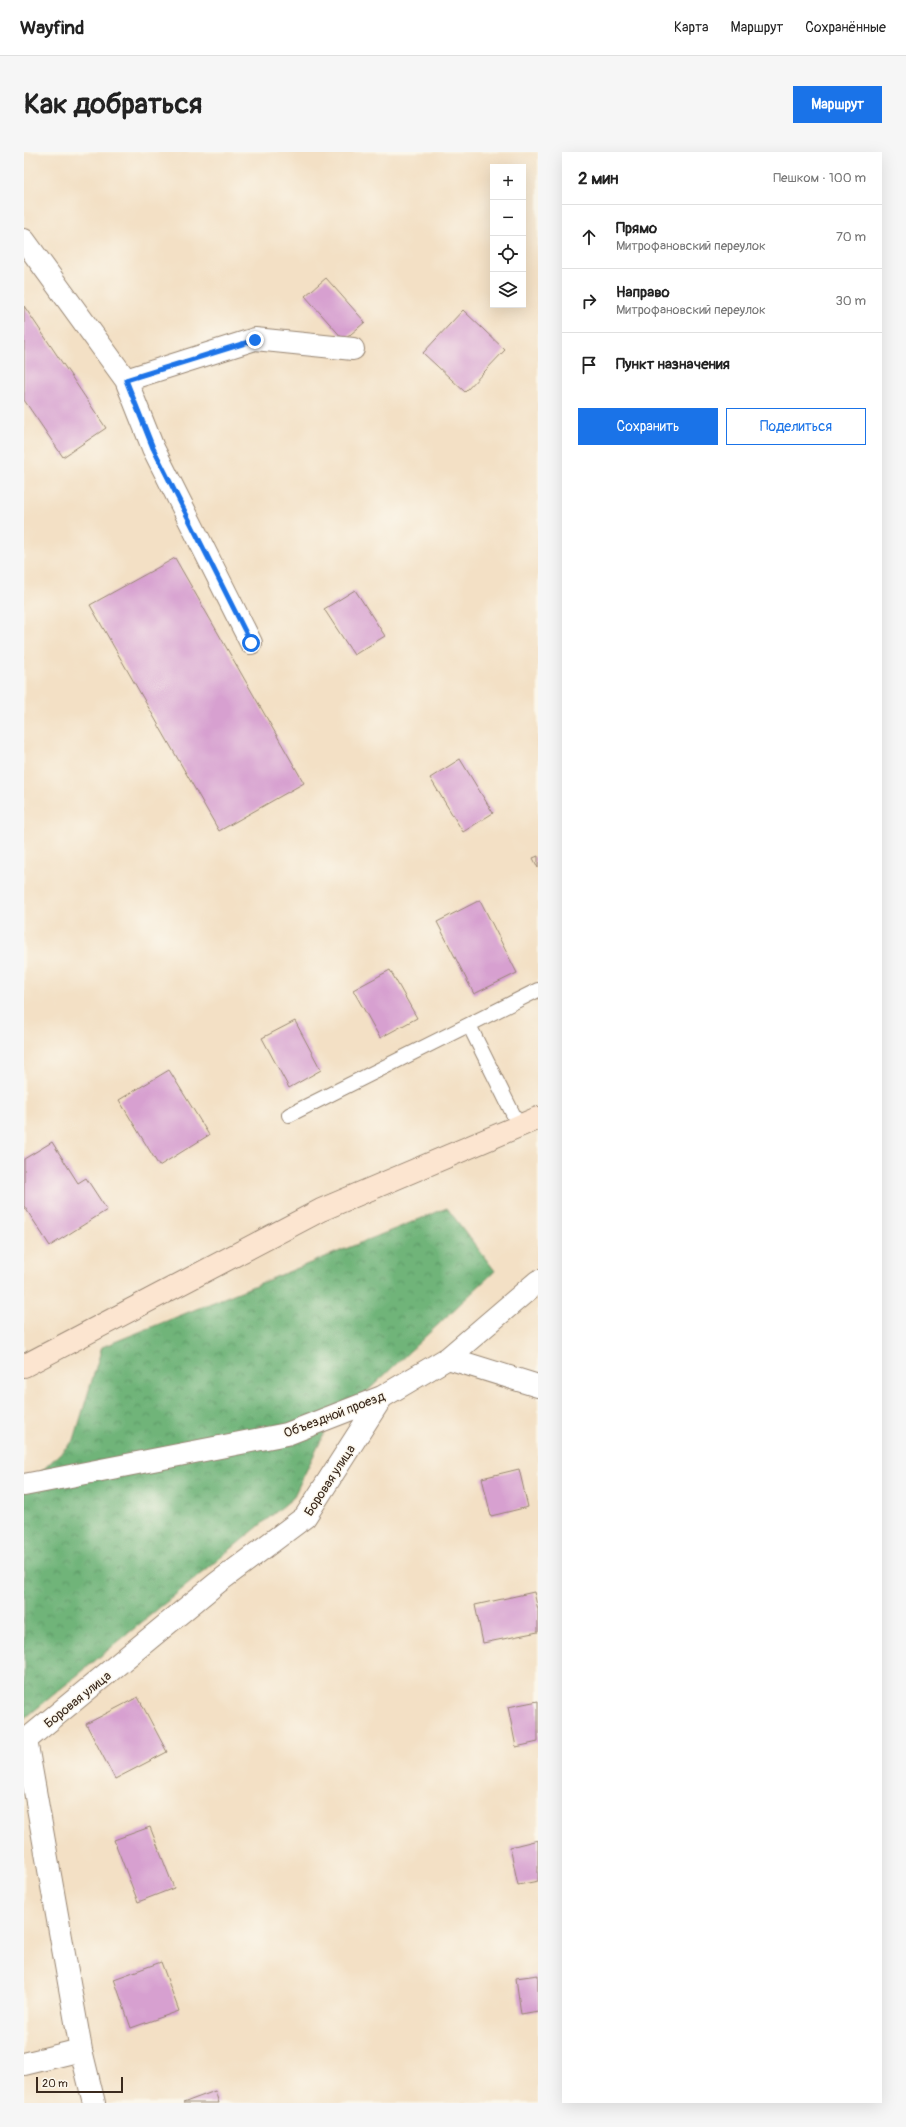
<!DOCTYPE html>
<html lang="ru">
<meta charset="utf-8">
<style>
:root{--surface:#fff;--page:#f6f6f6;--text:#222;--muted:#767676;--line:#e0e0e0;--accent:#1a73e8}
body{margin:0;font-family:Pangolin,sans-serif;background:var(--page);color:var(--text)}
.controls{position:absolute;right:12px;top:12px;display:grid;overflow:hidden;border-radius:0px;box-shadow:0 4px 16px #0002}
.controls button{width:36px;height:36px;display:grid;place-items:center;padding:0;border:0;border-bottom:1px solid var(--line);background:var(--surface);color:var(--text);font:20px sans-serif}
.scale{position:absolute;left:12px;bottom:10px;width:87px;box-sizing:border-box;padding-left:4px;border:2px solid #3b2a1e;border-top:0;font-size:11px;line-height:14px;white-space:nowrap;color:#3b2a1e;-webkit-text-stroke:3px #fbf7ec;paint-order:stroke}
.stop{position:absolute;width:12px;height:12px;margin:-9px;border:3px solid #1a73e8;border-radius:50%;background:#fff}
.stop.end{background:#1a73e8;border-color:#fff;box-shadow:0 1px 4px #0008}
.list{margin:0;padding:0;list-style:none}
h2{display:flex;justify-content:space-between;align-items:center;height:52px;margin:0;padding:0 16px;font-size:17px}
h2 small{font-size:13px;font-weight:400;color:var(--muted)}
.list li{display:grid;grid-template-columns:26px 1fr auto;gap:12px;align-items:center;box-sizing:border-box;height:64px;padding:0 16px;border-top:1px solid var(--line)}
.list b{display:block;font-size:15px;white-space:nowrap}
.list p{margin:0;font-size:13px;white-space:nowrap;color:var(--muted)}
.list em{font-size:13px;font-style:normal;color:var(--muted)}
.actions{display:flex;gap:8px;padding:12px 16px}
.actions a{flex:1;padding:9px 0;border:1px solid var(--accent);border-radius:0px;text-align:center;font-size:14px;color:var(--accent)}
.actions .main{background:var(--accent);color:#fff}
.icon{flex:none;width:22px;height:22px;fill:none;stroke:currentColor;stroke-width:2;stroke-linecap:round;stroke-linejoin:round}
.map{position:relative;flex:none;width:514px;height:1951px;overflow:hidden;border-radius:0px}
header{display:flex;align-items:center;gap:24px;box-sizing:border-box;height:56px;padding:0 20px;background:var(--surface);border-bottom:1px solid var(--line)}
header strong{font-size:19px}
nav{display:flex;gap:22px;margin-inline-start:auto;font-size:14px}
.intro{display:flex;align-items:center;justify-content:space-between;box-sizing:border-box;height:96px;padding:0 24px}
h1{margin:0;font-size:28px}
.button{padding:10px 18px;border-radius:0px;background:var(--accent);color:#fff;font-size:14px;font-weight:700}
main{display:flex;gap:24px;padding:0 24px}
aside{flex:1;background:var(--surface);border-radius:0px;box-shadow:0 4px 16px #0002}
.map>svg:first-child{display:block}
.forest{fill:url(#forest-crowns);stroke:#556f4c}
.building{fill:#d7a0d0}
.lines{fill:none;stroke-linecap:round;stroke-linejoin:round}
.lane-casing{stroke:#978572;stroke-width:16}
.street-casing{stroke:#978572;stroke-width:24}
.secondary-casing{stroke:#978572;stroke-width:24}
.lane{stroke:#fff;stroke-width:14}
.street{stroke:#fff;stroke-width:22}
.secondary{stroke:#fce5d0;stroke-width:22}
.route{stroke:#1a73e8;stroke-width:5}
.labels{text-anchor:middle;stroke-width:3;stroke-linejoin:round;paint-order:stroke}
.street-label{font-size:13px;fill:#3b2a1e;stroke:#fbf7ec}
</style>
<header>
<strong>Wayfind</strong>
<nav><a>Карта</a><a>Маршрут</a><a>Сохранённые</a></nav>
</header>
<div class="intro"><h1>Как добраться</h1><a class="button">Маршрут</a></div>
<main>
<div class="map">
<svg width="514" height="1951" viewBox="0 0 514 1951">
<defs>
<pattern id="forest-crowns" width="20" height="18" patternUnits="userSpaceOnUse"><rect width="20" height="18" fill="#6fb479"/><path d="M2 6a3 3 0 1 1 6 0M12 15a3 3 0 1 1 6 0" fill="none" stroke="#5c9363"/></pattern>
</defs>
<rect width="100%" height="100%" fill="#fbf7ec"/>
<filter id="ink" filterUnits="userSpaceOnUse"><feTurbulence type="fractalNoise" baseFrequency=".025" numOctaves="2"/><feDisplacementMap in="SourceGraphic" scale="8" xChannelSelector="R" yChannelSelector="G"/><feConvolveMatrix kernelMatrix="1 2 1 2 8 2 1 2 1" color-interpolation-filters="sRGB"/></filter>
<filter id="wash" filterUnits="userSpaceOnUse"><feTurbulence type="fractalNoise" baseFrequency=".012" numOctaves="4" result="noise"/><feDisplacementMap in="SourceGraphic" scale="16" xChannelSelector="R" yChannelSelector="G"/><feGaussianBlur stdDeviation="0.9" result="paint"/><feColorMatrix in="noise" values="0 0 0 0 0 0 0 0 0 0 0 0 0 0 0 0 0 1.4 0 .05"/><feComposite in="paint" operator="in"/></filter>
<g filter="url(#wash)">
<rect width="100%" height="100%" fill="#f3e0c5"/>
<path class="forest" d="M423 1056 471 1119 302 1278 269 1346 0 1567V1336L50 1288 78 1195Z"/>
<g id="blocks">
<path class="building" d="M302 126 341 170 320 188 281 144Z
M0 154 82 276 39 305 0 248Z
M439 158 481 198 441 240 399 201Z
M151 406 280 631 195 679 66 453Z
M331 438 361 484 330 503 300 457Z
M436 607 469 661 439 680 406 626Z
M514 704V716L509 706Z
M456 748 493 821 450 842 413 770Z
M366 818 393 866 356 886 329 838Z
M271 869 297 918 265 936 238 886Z
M145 918 185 983 135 1014 95 948Z
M28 990 54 1031 62 1026 83 1058 26 1094 0 1054V1007Z
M495 1317 504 1355 467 1364 458 1326Z
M510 1440 514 1458V1480L459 1491 451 1453Z
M114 1545 143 1600 91 1627 62 1572Z
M514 1549V1590L492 1595 484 1555Z
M126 1675 150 1736 114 1750 90 1688Z
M514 1688V1729L494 1733 486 1695Z
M137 1810 155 1859 107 1876 90 1827Z
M514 1823V1859L497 1862 492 1826Z
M191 1939 195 1951H159Z"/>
</g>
</g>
<g filter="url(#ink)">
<use href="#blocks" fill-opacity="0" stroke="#978572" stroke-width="1"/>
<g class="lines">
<g class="lane-casing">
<path id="lane" d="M445 873 495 974
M265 963 514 838"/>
</g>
<g class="street-casing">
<path id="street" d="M0 88 102 228 129 296 227 491
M102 228 231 187 329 197
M424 1206 514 1234
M0 1333 263 1282 358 1245 424 1206 514 1129
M0 1912 57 1898
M70 1951 57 1898 2 1588 193 1431 281 1365 358 1245"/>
</g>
<g class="secondary-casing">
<path id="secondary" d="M0 1214 297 1058 514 966"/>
</g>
<use href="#lane" class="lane"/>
<use href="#street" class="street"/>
<use href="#secondary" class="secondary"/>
</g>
</g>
<g class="lines" filter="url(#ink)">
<path class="route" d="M227 491 129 296 102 228 231 188"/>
</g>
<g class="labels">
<g class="street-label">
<text transform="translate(310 1262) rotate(-21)" y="5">Объездной проезд</text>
<text transform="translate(305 1328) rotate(-57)" y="5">Боровая улица</text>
<text transform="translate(53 1547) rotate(-39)" y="5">Боровая улица</text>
</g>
</g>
</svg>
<div class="controls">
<button>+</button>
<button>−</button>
<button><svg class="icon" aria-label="locate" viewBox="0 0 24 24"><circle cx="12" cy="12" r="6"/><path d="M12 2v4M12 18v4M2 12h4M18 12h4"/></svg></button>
<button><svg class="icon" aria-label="layers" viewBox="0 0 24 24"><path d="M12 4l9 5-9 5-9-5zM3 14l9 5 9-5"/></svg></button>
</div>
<div class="scale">20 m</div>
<div class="stop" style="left:227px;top:491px"></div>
<div class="stop end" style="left:231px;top:188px"></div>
</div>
<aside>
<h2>2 мин<small>Пешком · 100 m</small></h2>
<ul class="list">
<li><svg class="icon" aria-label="ahead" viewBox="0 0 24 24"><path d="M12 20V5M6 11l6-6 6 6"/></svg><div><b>Прямо</b><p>Митрофановский переулок</p></div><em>70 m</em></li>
<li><svg class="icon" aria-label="right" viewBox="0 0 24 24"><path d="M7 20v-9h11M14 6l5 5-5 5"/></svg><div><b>Направо</b><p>Митрофановский переулок</p></div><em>30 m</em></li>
<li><svg class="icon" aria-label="arrive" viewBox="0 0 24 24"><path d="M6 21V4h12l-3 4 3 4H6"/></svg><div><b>Пункт назначения</b></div></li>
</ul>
<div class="actions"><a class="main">Сохранить</a><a>Поделиться</a></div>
</aside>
</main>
